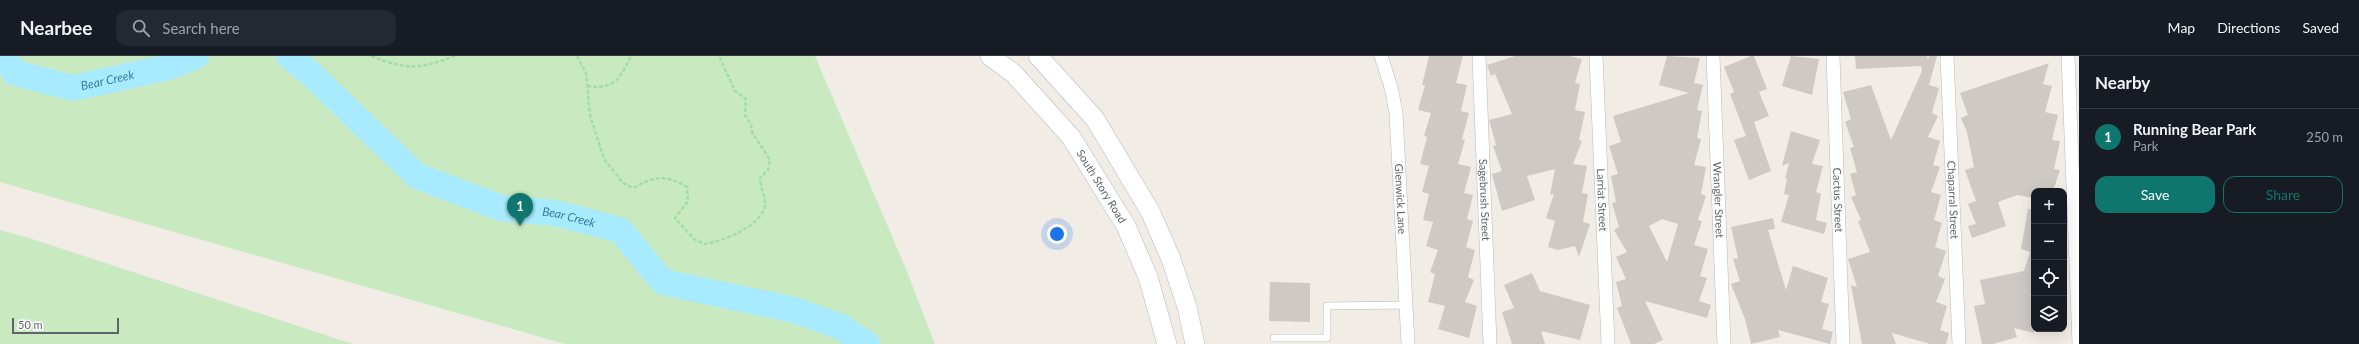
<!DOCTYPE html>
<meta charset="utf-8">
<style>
:root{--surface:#171b24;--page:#242831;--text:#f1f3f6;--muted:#9ea1a6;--line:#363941;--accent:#0f766e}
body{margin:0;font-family:Lato,sans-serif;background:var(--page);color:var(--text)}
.controls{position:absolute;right:12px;bottom:12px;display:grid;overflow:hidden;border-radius:8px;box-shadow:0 4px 16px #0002}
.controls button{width:36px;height:36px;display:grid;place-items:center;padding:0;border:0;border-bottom:1px solid var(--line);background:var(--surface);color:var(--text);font:20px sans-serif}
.scale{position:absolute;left:12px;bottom:10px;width:107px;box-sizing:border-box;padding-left:4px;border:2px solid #5d6467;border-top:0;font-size:11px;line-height:14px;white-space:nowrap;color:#5d6467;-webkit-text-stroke:3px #fff;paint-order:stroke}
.you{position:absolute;left:1057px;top:178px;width:14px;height:14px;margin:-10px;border:3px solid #fff;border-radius:50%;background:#1a73e8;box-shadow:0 0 0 6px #1a73e833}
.badge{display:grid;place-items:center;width:26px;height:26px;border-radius:50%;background:var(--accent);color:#fff;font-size:13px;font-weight:700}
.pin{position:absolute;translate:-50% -33px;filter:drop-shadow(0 1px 2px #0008)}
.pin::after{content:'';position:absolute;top:21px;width:14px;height:12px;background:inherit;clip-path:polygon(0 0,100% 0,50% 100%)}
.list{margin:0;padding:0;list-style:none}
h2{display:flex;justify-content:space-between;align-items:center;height:52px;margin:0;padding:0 16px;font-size:17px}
h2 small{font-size:13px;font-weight:400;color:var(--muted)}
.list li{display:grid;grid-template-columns:26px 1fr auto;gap:12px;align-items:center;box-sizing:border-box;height:56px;padding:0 16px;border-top:1px solid var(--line)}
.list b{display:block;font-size:15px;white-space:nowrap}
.list p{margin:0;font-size:13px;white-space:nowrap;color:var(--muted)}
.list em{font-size:13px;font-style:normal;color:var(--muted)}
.actions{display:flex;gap:8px;padding:12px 16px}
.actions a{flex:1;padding:9px 0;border:1px solid var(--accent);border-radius:12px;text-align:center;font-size:14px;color:var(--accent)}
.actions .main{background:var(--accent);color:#fff}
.icon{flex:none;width:22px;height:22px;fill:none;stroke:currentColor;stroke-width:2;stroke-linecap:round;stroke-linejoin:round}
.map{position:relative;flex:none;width:2079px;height:288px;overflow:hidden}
header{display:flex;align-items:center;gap:24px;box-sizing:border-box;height:56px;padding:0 20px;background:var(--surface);border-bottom:1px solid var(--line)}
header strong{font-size:19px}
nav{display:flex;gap:22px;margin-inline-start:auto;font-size:14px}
.search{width:280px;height:36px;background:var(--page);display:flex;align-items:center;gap:10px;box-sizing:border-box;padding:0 14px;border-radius:12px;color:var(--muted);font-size:15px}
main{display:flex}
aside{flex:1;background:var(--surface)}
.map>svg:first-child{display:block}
.green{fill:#c9eac1}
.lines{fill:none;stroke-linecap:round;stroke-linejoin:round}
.river{stroke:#a8ebff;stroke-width:26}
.building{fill:#cec9c5;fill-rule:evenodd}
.service-casing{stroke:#b6babd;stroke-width:8}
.minor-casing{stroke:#b6babd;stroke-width:14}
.secondary-casing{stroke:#b4bbbe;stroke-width:20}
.path{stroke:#a3dda6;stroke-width:2.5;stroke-dasharray:4 2;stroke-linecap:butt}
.service{stroke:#fff;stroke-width:7}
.minor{stroke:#fff;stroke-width:13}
.secondary{stroke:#fff;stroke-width:19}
.labels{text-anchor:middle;stroke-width:3.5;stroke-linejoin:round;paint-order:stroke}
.street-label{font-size:11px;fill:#5d6467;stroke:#fff}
.water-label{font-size:12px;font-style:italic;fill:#347e9e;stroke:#fff}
</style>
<header>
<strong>Nearbee</strong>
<div class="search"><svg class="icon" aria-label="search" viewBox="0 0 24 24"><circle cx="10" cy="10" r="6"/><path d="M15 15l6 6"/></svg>Search here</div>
<nav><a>Map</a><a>Directions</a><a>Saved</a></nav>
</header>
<main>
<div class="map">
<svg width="2079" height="288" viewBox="0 0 2079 288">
<rect width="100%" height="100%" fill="#f1ece6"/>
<path class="green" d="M0 0H815L906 213 935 288H565L0 126Z
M0 174 29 182 353 288H0Z"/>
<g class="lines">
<g class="river">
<path id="s1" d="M3 0 15 17 73 32 169 11 196 0"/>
<path id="s2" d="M289 0 312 19 417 120 501 152 555 157 620 174 663 226 794 254 839 270 867 288"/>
</g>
</g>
<path class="building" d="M1429 0H1463L1456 27 1467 29 1461 55 1469 57 1462 83 1465 84 1458 108 1471 111 1464 137 1473 139 1467 163 1473 165 1466 191 1475 194 1468 221 1474 224 1465 246 1477 250 1469 282 1438 273 1445 250 1428 246 1435 218 1430 216 1438 194 1426 190 1433 166 1423 164 1429 138 1422 136 1429 110 1420 108 1427 81 1424 80 1431 57 1418 54 1425 29H1422Z
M1515 0H1570L1582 3 1575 27 1580 28 1575 54 1585 56 1579 84 1582 85 1573 108 1587 110 1582 137 1588 138 1583 166 1590 168 1579 201 1575 190 1558 194 1548 191 1555 165 1546 162 1554 138 1550 139 1555 113 1527 120 1535 144 1502 155 1492 118 1502 115 1493 90 1496 89 1489 64 1512 58 1495 18 1491 20 1487 9Z
M1667 0 1700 2 1694 27 1703 29 1697 54 1702 55 1697 82 1701 83 1694 109 1706 111 1701 138 1706 140 1698 164 1702 165 1694 189 1708 193 1700 220 1707 222 1699 245 1711 249 1707 262 1645 245 1663 284 1654 288H1631L1617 252 1622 250 1616 226 1626 223 1616 201 1627 196 1614 174 1619 171 1612 147 1616 146 1611 120 1618 118 1609 90 1621 86 1613 60 1689 37 1659 29ZM1662 163 1678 168 1667 206 1649 170Z
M1751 0H1754L1767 33 1759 36 1769 60 1754 66 1771 115 1749 124 1734 84 1746 80 1730 38 1734 36 1724 11Z
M1791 0 1819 3 1812 39 1782 30Z
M1855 0H1927L1928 3 1929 0H1937L1929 29 1939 32 1932 57 1938 60 1928 81 1940 85 1933 109 1940 111 1931 136 1941 139 1934 164 1942 167 1935 191 1946 195 1938 220 1945 223 1936 246 1947 250 1940 274 1949 277 1946 288H1930L1892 277 1896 288H1862L1851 229 1857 231 1848 203 1870 196 1858 165 1861 164 1851 141 1856 139 1850 118 1857 116 1850 92 1854 91 1845 66 1851 63 1843 36 1871 29 1891 84 1922 15 1921 10 1856 13Z
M2049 7 2043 28 2052 30 2045 56 2058 59 2052 84 2060 85 2054 113 2060 114 2053 135H2034V142L2017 139 1998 146 2006 170 1972 182 1968 170 1976 168 1968 148 1976 145 1965 114 1974 111 1967 76 1961 62 1968 59 1960 37Z
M1791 75 1820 84 1812 108 1823 110 1816 136 1821 138 1816 164 1827 167 1824 178 1781 166 1789 139 1784 138 1787 123 1785 122 1789 107 1782 110Z
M2028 153H2034V277L2014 272 2017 281 1993 288H1982L1974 250 1985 248 1980 224 2024 215 2030 196 2021 193Z
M1773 162 1775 173 1768 174 1786 234 1793 210 1828 222 1821 246 1829 248 1822 273 1833 276 1830 288 1778 274 1780 281 1751 288 1745 263 1731 228 1740 225 1733 203 1738 202 1731 171Z
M1532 217 1540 235 1590 249 1580 284 1541 275 1545 288H1512L1502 256 1514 252 1504 229Z
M1270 226 1310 227V266L1269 265Z"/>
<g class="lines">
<g class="service-casing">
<path id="service" d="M1274 282H1327V250L1406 249"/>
</g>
<g class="minor-casing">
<g id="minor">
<path id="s3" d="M1381 0 1391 31 1396 57 1408 288"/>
<path id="s4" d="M1479 0 1490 288"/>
<path id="s5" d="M1596 0 1608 288"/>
<path id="s6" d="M1713 0 1724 288"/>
<path id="s7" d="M1833 0 1843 288"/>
<path id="s8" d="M1947 0 1959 288"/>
<path d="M2068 0 2079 288"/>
</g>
</g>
<g class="secondary-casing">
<g id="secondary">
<path id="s9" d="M990 0 1014 18 1071 81 1126 170 1148 221 1167 288"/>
<path d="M1038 0 1095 63 1151 157 1171 203 1187 251 1195 288"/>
</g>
</g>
<path class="path" d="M371 0C408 14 417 14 455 0
M577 0 586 17 590 59 604 103 623 127 633 132C655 120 665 118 687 131L688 145 675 162 694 183 705 188C723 185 762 170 765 149 766 142 760 131 760 122L768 114 770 104 752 76 751 68 745 59 746 43 735 35 719 0
M587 30C614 34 620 23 631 0"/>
<use href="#service" class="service"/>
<use href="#minor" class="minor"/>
<use href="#secondary" class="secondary"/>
</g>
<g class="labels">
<g class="street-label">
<text dy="4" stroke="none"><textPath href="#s9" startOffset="173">South Story Road</textPath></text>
<text dy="4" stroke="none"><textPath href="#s3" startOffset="145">Glenwick Lane</textPath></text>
<text dy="4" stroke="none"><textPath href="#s4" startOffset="144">Sagebrush Street</textPath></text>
<text dy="4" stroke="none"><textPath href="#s5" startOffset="144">Larriat Street</textPath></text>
<text dy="4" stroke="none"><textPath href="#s6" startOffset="144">Wrangler Street</textPath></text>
<text dy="4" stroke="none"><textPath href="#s7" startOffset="144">Cactus Street</textPath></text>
<text dy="4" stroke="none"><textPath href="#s8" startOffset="144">Chaparral Street</textPath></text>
</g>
<g class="water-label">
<text dy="4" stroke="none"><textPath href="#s1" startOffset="116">Bear Creek</textPath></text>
<text dy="4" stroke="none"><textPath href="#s2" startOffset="334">Bear Creek</textPath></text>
</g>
</g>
</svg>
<div class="controls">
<button>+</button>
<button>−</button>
<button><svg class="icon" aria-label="locate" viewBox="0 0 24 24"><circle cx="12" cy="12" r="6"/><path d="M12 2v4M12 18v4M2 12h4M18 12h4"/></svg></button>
<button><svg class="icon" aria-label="layers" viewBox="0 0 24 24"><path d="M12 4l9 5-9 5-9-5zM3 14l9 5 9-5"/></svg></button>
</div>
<div class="scale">50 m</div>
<div class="you"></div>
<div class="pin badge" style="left:520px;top:170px">1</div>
</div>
<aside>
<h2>Nearby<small></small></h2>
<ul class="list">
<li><span class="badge">1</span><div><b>Running Bear Park</b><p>Park</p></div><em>250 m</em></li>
</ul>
<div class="actions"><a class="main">Save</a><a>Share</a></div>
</aside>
</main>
